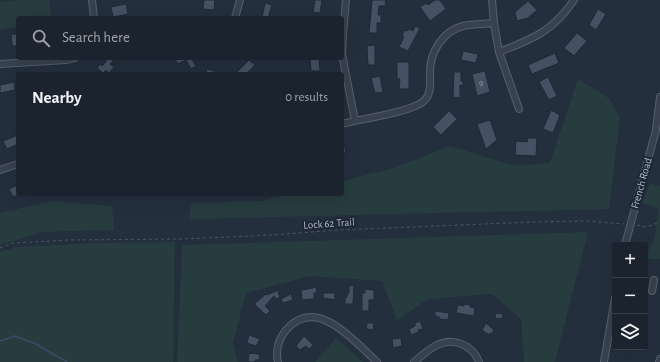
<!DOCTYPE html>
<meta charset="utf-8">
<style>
:root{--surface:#1b232e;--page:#282f3a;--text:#f1f3f6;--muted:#a0a4aa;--line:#39404a}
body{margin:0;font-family:"Alegreya Sans",sans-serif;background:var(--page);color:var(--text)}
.controls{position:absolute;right:12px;bottom:12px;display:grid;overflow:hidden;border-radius:4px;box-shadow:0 4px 16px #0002}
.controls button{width:36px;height:36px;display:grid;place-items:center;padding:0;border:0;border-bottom:1px solid var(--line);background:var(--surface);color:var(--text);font:20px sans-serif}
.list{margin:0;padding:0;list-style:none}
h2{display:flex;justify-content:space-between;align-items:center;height:52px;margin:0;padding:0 16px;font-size:17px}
h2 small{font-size:13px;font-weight:400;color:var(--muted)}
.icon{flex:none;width:22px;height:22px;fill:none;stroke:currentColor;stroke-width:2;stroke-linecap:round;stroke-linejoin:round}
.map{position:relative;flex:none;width:660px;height:362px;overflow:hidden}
.search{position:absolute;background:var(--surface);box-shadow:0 4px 16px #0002;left:16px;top:16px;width:328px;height:44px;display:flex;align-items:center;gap:10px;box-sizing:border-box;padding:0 14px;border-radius:4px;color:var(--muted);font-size:15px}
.panel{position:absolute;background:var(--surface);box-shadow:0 4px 16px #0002;left:16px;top:72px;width:328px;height:124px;border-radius:4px}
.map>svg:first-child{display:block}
.green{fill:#263c3f}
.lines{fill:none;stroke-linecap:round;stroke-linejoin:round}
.stream{stroke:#394c67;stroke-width:1.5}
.building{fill:#455162;stroke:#1f2835}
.minor-casing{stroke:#565f6c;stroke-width:8}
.path{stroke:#44595c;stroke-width:1;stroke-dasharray:3 3;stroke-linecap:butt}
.minor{stroke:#38414e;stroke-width:6}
.labels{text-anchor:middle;stroke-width:4;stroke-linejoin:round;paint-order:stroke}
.number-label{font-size:9px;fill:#98a1af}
.street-label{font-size:11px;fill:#b4bcc9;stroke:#1d2633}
</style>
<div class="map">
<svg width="660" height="362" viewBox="0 0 660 362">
<rect width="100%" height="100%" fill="#242f3e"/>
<path class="green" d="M16 0H49L51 18H18V27L0 30V2Z
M578 79 610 99 620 118 609 209 189 219 191 203 261 201 290 194H342V181L394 168 450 146 515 166 550 163Z
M650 184 660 186V259H645L655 236 659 208 642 203Z
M52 201 112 206 114 230 43 232 0 245V213Z
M588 232 555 362H524L521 319 492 294 428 299 397 320 382 281 310 276 246 293 233 343 238 362H177L182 245Z
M175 242 173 362H0V252L17 247 98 243Z
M336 338 363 362H315Z"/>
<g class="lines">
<path class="stream" d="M0 341 15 336 36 344 67 362"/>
</g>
<path class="building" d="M204 0H215L214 10 203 9Z
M315 0H322L320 13 313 12Z
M372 0H386L385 6H379L378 15H381V23H377V33H369Z
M435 0H440L446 9 430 21 420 7 426 3 428 5Z
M528 1 537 10 528 18 517 21 515 12Z
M265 3 272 5 268 18H262Z
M126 4 128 14 113 17 111 7Z
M598 9 606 14 596 30 589 25Z
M415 26 420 28 408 51 399 47 404 37 402 35 405 30 407 31 409 29 413 31Z
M577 33 587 41 574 56 564 48Z
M11 34H18V46H12Z
M375 45V65H368L367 46Z
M463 51 478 54 476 63 461 60Z
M555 53 559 63 532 74 528 65Z
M109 58 113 61 110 64 114 67 109 73 106 70 103 73 97 68 100 64 102 66Z
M174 58H191L196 66 191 69 186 60 178 64Z
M310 58H319L320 71H311Z
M249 60 255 65 246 74H235Z
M397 62H409V89H399L400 79H397Z
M207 69 222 73 221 74H206Z
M485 71 490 92 477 96 472 74Z
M454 72H461V81H463V86L460 85V98L453 97Z
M380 76 383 92 375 93 371 78Z
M548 77 557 96 549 100 539 82Z
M14 82 15 90 0 93V85Z
M551 110 560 115 553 133 543 129Z
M449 111 457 119 441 135 433 127Z
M490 120 497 140 486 149 477 124Z
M18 135V144L7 149 3 141Z
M528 138H537L536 156 515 155 516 141 527 142Z
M342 141H343L346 152 342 154Z
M18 185V195L13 197 9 189Z
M354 285 353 304H345V298L347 297V294L349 293V286Z
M312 287H316L317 292 314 293V299L302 300 301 290 313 288Z
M281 289 278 292 280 297 276 299 274 296 265 306 270 311 266 315 254 304 266 294 267 295Z
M365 289 374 290V300H369V311H362V293H365Z
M323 293H335V300L323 298Z
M291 294 293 300 283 303 281 299Z
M464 304 471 305 470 307 475 308 474 316 456 313 458 305 464 306Z
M435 311 449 313 448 320 440 319 439 317 435 316Z
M496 313 503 314 502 319 495 318Z
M420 321 423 329 418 330 419 332 411 335 409 329 415 326V323Z
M367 323H374L373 330 366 329Z
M486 323 494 330 492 334 490 333 489 335 482 330Z
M249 335 260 339 256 346 247 343Z
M304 336 313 345 309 349 306 346 300 350 296 346Z
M401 338 402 346 393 348 392 339Z
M249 353 258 354 260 355 259 360H255V362H248Z"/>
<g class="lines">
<g class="minor-casing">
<path id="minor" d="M92 0 94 18
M346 0 343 34 342 54 355 121
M492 0 494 23 499 52 519 109
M235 18 240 0
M499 52C533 39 553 31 574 0
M0 64 66 60 74 58
M342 124C360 119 412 112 424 101 432 93 430 82 430 72 430 52 443 31 463 26 473 24 484 24 494 23
M0 170 18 164
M625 245 656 130 660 97
M652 291 654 280
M278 362C275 350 279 337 288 328 318 296 356 343 377 362
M414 362C421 356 429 349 437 345 453 337 473 345 479 362
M604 362 615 298
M659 362 660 359"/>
</g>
<path class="path" d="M637 225 646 227 660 222
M0 248 13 243 69 240 183 239 271 235 339 230 532 222 587 221 624 224"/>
<use href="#minor" class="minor"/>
</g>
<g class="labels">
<g class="number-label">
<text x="481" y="86">9</text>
</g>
<g class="street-label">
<text transform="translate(641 183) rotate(-74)" y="4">French Road</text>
<text transform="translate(329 223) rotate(-4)" y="4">Lock 62 Trail</text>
</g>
</g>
</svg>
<div class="controls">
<button>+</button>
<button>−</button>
<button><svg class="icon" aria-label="layers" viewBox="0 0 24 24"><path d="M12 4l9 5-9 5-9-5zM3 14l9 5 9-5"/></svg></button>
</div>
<div class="search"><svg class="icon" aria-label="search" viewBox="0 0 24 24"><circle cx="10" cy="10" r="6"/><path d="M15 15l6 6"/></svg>Search here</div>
<section class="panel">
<h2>Nearby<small>0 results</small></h2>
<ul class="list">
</ul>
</section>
</div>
